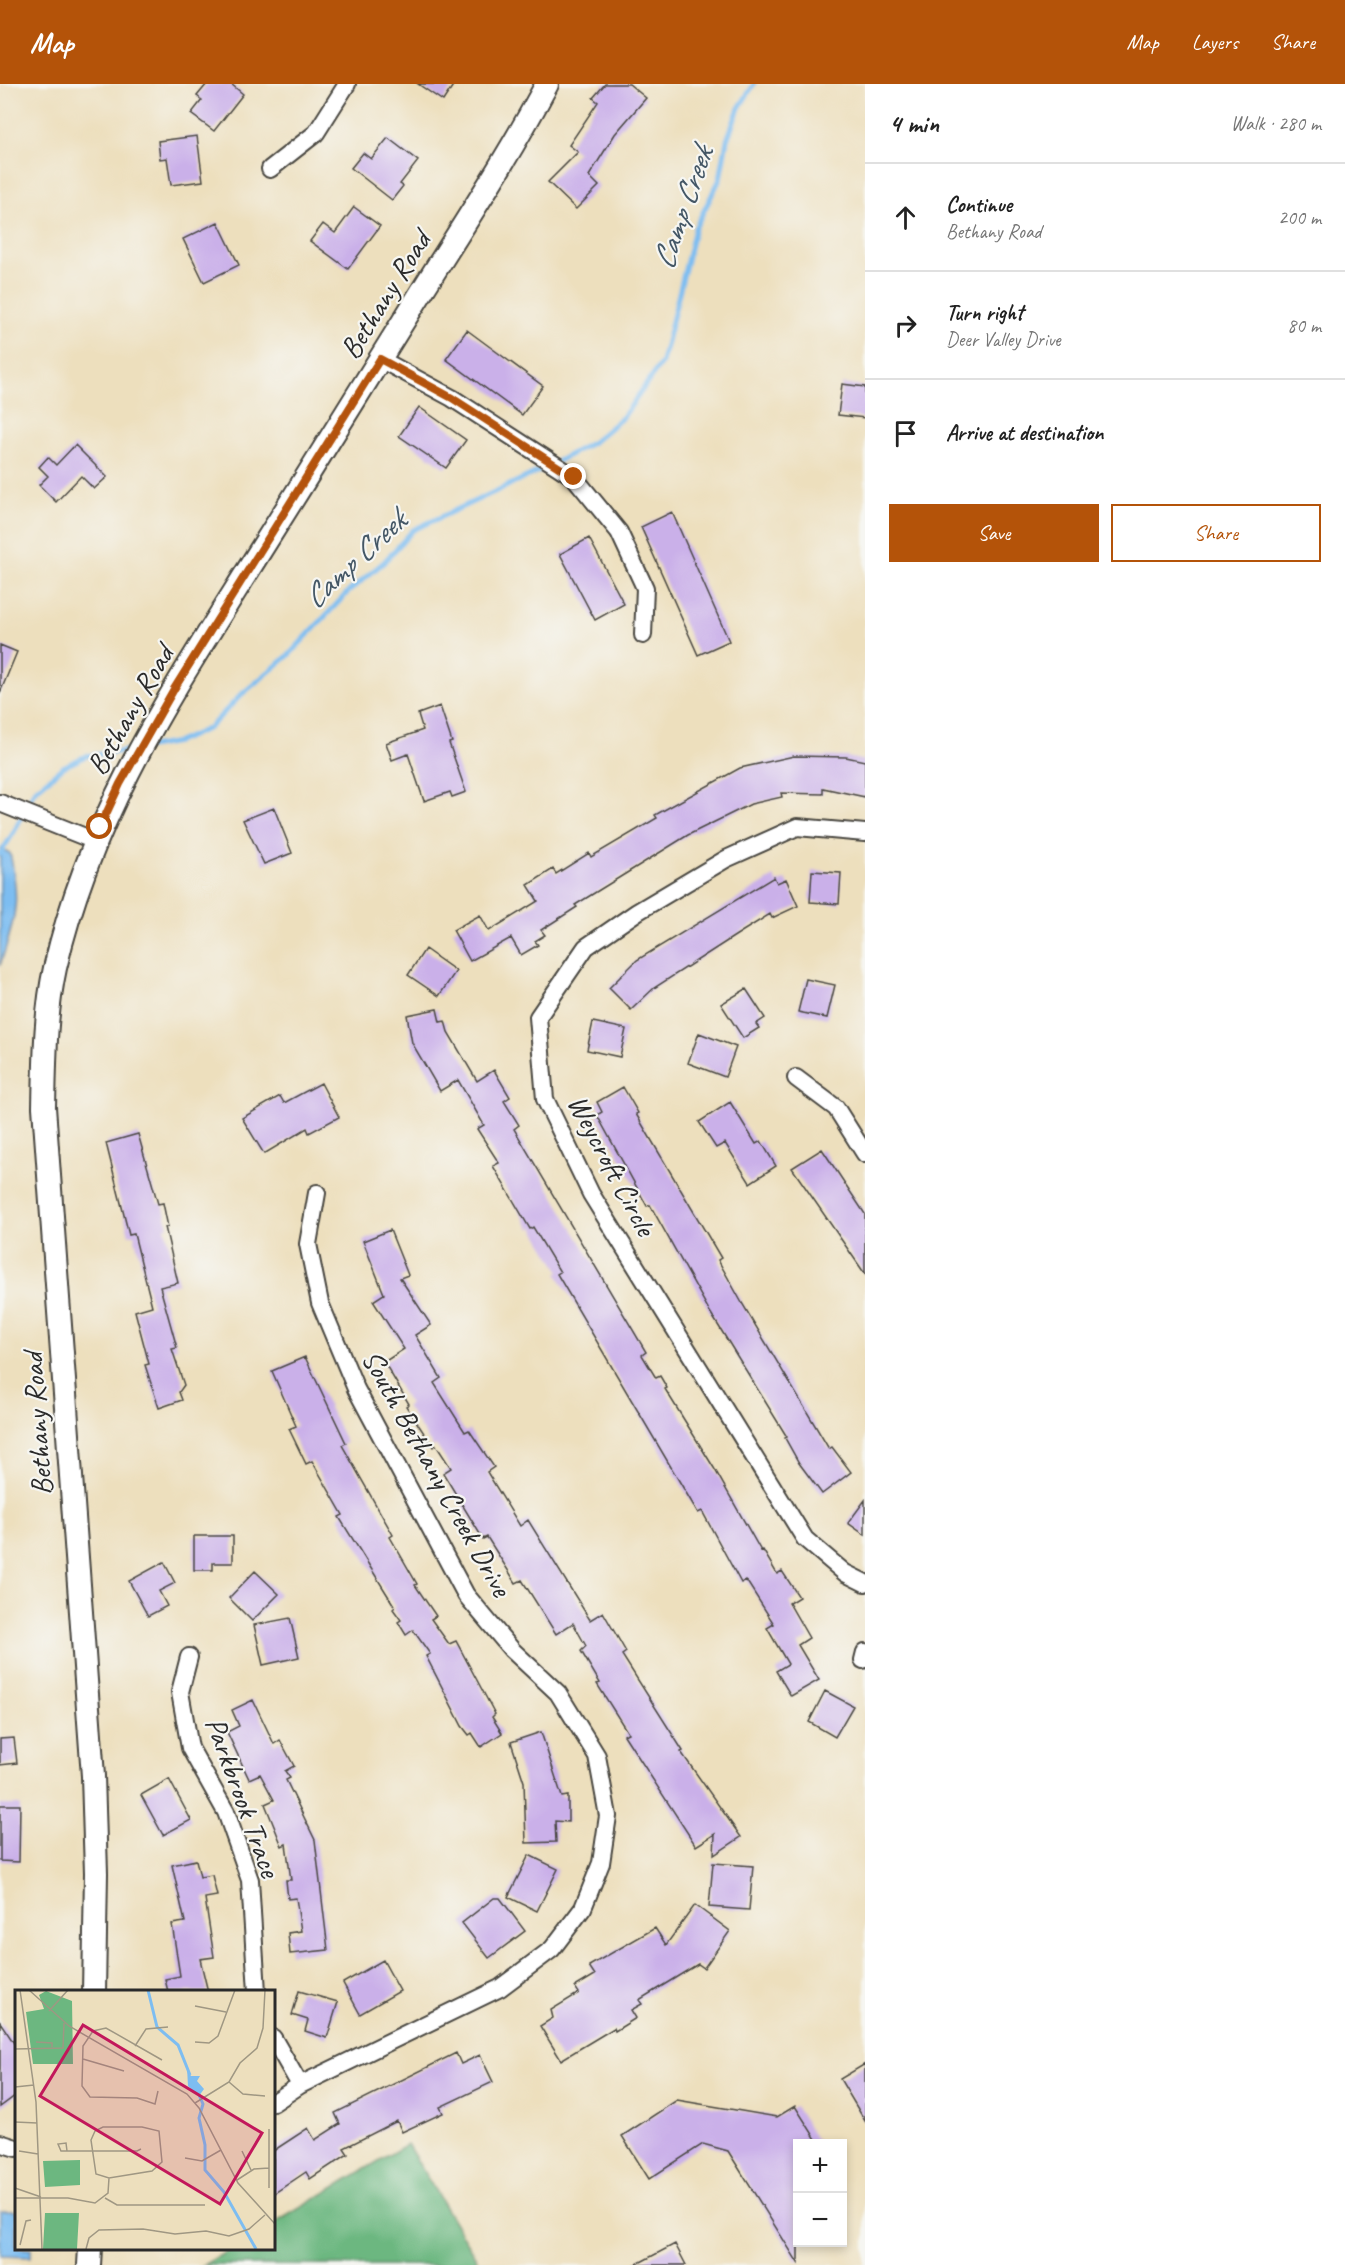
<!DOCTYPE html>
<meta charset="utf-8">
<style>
:root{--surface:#fff;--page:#f6f6f6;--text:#222;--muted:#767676;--line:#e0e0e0;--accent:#b45309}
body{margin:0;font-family:Caveat,sans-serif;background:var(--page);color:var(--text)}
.controls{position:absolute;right:18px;bottom:18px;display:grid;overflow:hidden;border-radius:0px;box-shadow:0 3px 9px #0003}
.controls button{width:54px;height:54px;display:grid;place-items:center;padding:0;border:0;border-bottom:2px solid var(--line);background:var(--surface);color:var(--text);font:30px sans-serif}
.stop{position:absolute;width:18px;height:18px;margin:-14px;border:4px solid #b45309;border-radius:50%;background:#fff}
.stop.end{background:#b45309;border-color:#fff;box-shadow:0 2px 6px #0008}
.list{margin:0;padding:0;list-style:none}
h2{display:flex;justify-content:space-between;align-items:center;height:78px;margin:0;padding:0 24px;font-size:26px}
h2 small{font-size:20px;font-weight:400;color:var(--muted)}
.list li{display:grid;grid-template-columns:39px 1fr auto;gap:18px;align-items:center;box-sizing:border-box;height:108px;padding:0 24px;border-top:2px solid var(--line)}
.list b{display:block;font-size:22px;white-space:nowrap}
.list p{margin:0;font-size:20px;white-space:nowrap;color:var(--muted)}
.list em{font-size:20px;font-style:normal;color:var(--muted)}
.actions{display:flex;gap:12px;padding:18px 24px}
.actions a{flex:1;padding:14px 0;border:2px solid var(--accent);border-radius:0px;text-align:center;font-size:21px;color:var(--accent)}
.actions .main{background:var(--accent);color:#fff}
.icon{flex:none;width:33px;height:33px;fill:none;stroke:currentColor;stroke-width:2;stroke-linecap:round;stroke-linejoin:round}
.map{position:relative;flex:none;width:865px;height:2181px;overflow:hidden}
header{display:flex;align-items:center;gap:36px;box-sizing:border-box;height:84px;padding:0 30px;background:var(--accent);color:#fff}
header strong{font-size:28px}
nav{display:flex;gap:33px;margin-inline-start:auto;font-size:21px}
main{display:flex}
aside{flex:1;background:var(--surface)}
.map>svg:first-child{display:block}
.forest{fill:#6cb780;stroke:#4c7156;stroke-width:1.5}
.water{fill:#7dbdf1;stroke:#54748e;stroke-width:1.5}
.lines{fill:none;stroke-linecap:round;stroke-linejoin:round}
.stream{stroke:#7dbdf1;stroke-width:5}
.building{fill:#cab0e9}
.street-casing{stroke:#484641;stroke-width:20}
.secondary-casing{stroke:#484641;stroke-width:26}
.street{stroke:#fff;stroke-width:16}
.secondary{stroke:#fff;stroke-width:22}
.route{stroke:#b45309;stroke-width:8}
.labels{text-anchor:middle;stroke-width:4.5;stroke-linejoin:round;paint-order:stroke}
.street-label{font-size:30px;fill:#2b2b2b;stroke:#f6f6f2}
.water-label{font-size:32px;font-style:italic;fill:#445766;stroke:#f6f6f2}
.inset-river{fill:none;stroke:#7dbdf1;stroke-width:3}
.inset-road{fill:none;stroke:#9f9783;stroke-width:1.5}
.view{fill:#c2185b;fill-opacity:0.15;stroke:#c2185b;stroke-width:3}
.inset-edge{fill:none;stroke:#2b2b2b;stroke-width:3}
</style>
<header>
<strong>Map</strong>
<nav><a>Map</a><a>Layers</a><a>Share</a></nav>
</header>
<main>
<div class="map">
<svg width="865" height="2181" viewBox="0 0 865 2181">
<rect width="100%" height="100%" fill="#f6f6f2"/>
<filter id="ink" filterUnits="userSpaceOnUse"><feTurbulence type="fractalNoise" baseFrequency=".0167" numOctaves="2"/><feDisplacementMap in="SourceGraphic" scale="12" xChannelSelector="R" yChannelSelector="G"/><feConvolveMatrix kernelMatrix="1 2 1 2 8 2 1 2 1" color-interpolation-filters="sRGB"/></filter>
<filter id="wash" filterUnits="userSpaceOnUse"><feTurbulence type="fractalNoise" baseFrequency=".008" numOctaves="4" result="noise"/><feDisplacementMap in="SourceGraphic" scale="24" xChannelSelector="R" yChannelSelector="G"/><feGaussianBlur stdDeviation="1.35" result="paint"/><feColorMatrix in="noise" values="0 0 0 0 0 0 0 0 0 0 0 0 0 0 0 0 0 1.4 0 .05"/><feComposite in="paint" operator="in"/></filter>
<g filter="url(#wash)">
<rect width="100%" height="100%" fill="#eddfbd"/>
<path class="forest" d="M407 2060 480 2181H203L231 2165 273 2164V2140Z"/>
<path class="water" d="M0 765 10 769C21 821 15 833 0 882Z
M0 2127H16V2164L31 2165V2173L0 2172Z"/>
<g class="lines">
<path class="stream" d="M558 377 593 358 623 333 662 278 695 144 720 95 727 56 739 24 754 0
M150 663 178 658 209 644 242 610 288 572 347 509 384 478 413 446 550 382
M0 770 14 748 34 707 63 683 86 672 132 666"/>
</g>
<g id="blocks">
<path class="building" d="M207 0H231L243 10 214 47 191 30 202 16 197 12Z
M418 0H454L443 17Z
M605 0H629L646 14 615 50 589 92 599 102 576 125 548 98 578 68 569 61 598 18 593 14Z
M197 52 203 97 171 101 167 74 160 75 158 57Z
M388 54 418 77 400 100 403 102 392 116 351 84 363 69 371 75Z
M354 123 380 142 348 185 310 157 323 140 335 149Z
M218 138 239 181 204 198 183 155Z
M467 246 543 302 522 331 446 275Z
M842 300 865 303V334L838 331Z
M419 323 466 356 446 384 399 352Z
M75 361 107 393 94 405 81 392 56 418 39 401 48 392 39 383 48 373 56 381Z
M672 428 729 557 698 571 641 443Z
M589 454 624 520 595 536 560 470Z
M0 561 17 568 0 609Z
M440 622 452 658 449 659 466 708 452 713 450 708 424 717 408 670 392 676 386 659 423 646 418 630Z
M794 672 846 673 865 677V713L823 704V710L781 709 782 713 751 720 688 751 575 821 577 823 541 846 545 851 535 857 538 861 521 871 511 854 470 877 453 846 480 831 489 847 538 817 528 801 553 785 556 790 589 769 591 773 657 734 655 731 740 684Z
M274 724 292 769 264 780 243 736Z
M812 787 841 789 839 820 810 818Z
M774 793 777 799 786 795 798 822 772 834 770 830 738 850 654 904 631 926 609 904 637 876Z
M425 865 456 887 439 912 408 891Z
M806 895 835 901 827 934 798 928Z
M746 905 765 934 756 940 759 944 743 954 721 920Z
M437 925 440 938 445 937 448 948 477 997 494 986 510 1013 504 1017 519 1041 514 1045 646 1268 642 1271 656 1294 660 1292 667 1304 665 1305 714 1384 761 1467 763 1466 777 1490 782 1487 799 1513 789 1519 809 1554 798 1561 819 1596 791 1612 776 1587 788 1580 767 1544 774 1540 746 1496 741 1499 702 1427 698 1429 557 1190 560 1188 533 1143 530 1145 493 1082 499 1079 477 1045 484 1041 458 996 440 1007 412 959 407 931Z
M593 938 626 945 620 973 587 966Z
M699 949 736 963 725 993 688 979Z
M321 999 339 1033 309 1049 307 1044 264 1070 242 1034 280 1012 284 1019Z
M623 1003 638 1029 636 1030 721 1174 718 1176 742 1219 829 1365 832 1363 851 1388 822 1410 799 1379 785 1354 787 1353 710 1228 650 1121 647 1122 597 1031 602 1028 597 1018Z
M730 1018 756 1060 761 1057 776 1082 750 1099 725 1059 716 1064 699 1038Z
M138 1050 158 1120 163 1119 168 1143H165L178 1199 160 1203 177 1264 172 1265 184 1301 179 1308 182 1316 159 1324 145 1281 149 1280 135 1227 152 1222 134 1150 129 1151 106 1059Z
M822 1065 865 1130V1190L792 1084Z
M390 1146 408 1191 400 1194 431 1241 415 1251 441 1294 434 1299 465 1348 469 1346 494 1383 487 1388 520 1442 528 1436 590 1536 603 1528 626 1568 622 1571 683 1667 681 1668 741 1753 714 1771 715 1750 696 1762 624 1651 628 1649 597 1600 600 1599 581 1567 586 1562 573 1539 556 1550 522 1496 516 1499 487 1453 483 1455 443 1389 451 1384 436 1361 433 1363 406 1322 409 1320 384 1278 404 1265 373 1217 384 1210 363 1157Z
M305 1273 346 1359 342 1361 393 1451 390 1453 417 1500 415 1501 436 1532 431 1535 449 1560 456 1557 495 1630 492 1633 502 1649 481 1663 472 1649 469 1651 462 1642 426 1572 430 1570 413 1546 406 1551 398 1538 401 1536 393 1525 395 1523 339 1433 343 1431 312 1377 306 1380 289 1345 296 1342 272 1287Z
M865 1416V1451L848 1439Z
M194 1452H233V1479H213V1486H194Z
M164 1478 175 1499 159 1507 167 1522 148 1532 129 1497Z
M255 1487 279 1510 252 1537 229 1514Z
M290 1534 299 1573 263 1581 254 1541Z
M825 1607 853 1622 835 1653 809 1638Z
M253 1616 274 1660 280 1656 294 1682 285 1687 290 1694 286 1696 315 1756 328 1866 290 1870 288 1849 301 1847 296 1814 288 1815 286 1796H291L286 1760 282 1762 265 1720 274 1716 260 1690 249 1695 227 1648 239 1642 232 1626Z
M541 1648 562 1713 568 1712V1738L555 1737 556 1758 526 1759 524 1698 511 1658Z
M14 1654 17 1679 0 1681V1655Z
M169 1695 191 1736 163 1751 141 1711Z
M0 1721H20L19 1778 0 1777Z
M529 1771 558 1785 537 1827 508 1813Z
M196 1776 200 1793 212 1791 217 1812 205 1814 214 1873 200 1875 208 1908H168L165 1895 180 1892 172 1840 185 1838 172 1781Z
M713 1779 753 1782 749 1826 709 1823Z
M494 1814H500L525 1847 489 1874 462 1839Z
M695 1821 730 1847 704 1884 698 1880 639 1916 642 1920 631 1926 636 1934 615 1947 614 1944 561 1976 540 1942 553 1934 551 1926 579 1909 575 1903 595 1891 589 1882 655 1844 666 1861Z
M383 1876 400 1907 360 1930 343 1899Z
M299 1907 338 1918 327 1954 305 1947 308 1936 292 1931Z
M0 1938 16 1962V2011L0 2023Z
M456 1969 461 1980 480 1971 493 1998 440 2023 443 2029 402 2048 397 2037 344 2064 348 2070 310 2095 306 2088 273 2110V2067L308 2044 315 2056 340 2040 335 2029Z
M865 1980V2037L840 1995Z
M677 2016 777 2033 795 2022 819 2060H798V2179L728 2067 703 2060 649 2095 622 2052Z
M675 2160 686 2181H635Z"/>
</g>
</g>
<g filter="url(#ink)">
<use href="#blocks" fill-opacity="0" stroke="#484641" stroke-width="1.5"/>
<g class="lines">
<g class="street-casing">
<path id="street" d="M270 85 316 49 347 0
M380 275 452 314 574 393 619 448 645 504 643 551
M0 719 95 757
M865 749 797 743 726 775 637 828 586 863 538 933 545 1015 591 1110 805 1455 845 1489 865 1499
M796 994 836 1024 865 1070
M189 1573 180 1608 190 1664 226 1728 250 1796 257 1908
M863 1576 865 1568
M273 1954 300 2001
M273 2019 300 2001 500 1904 552 1865 583 1824 601 1779 608 1732 597 1672 558 1609 512 1566 466 1511 356 1305 320 1219 308 1160 317 1109
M0 2059 16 2064"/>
</g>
<g class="secondary-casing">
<path id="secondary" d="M94 1908 96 1789 93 1692 44 1023C45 976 45 930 55 884 91 728 172 608 255 475 312 385 368 294 424 204 466 137 510 70 547 0
M89 2181 90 2164"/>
</g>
<use href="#street" class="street"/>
<use href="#secondary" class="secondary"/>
</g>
</g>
<g class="lines" filter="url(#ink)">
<path class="route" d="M100 743 120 700 174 605 380 275 452 314 574 393"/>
</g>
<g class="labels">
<g class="street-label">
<text transform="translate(385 211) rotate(-58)" y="10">Bethany Road</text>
<text transform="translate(130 626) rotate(-60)" y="10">Bethany Road</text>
<text transform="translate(612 1081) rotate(62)" y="10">Weycroft Circle</text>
<text transform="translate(37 1340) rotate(-94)" y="10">Bethany Road</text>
<text transform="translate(437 1389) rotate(61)" y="10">South Bethany Creek Drive</text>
<text transform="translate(243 1713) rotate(70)" y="10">Parkbrook Trace</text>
</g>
<g class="water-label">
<text transform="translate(682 124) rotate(-71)" y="11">Camp Creek</text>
<text transform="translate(354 475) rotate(-43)" y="11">Camp Creek</text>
</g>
</g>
<g transform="translate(15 1906)">
<rect width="260" height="260" fill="#eddfbd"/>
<path d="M31 1 57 11 58 74H18L11 22 29 19 24 5ZM65 170V195L30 197 28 171ZM30 223H64L62 259H28Z" fill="#6cb780"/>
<path d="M172 78 176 86H185L182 91 189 99 184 106 173 96Z" fill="#7dbdf1"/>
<path class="inset-river" d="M133 0 142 37 163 55 175 85M184 105 188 114 184 128 190 155V180L209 202 241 259"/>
<path class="inset-road" d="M5 0 21 112 27 259M14 0 54 36 172 104 184 118 223 193 260 234M180 16 211 22M34 21 53 0M21 52 37 53V57M180 52 194 53 203 46 220 0M120 56 131 39 153 37M0 59 48 58 49 33M68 69 109 81M214 92 228 104 250 106M0 97 19 95M143 101 140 114 122 108 75 107 67 96 68 56 78 41 91 38 147 70M180 113 214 92 225 73 242 58 248 38 250 0M0 132 22 133M88 137H127L144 141 147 172 137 181 94 188 81 184 76 150 80 141ZM4 161 23 164M52 161 51 153 43 154 46 161H122L126 159M227 161 236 180M170 168 187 171 206 160M222 190 239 179 254 178M0 198 26 207M254 198V139M0 208H53L80 213 93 203 94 188M90 208 102 215H190M5 255 11 231 16 230M71 259 74 248 84 240 128 239 160 244 191 241 214 246 234 239 250 225"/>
<path class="view" d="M68 35 247 143 205 214 25 106Z"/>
<rect width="260" height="260" class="inset-edge"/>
</g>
</svg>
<div class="controls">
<button>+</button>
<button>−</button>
</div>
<div class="stop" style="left:100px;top:743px"></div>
<div class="stop end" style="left:574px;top:393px"></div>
</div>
<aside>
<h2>4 min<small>Walk · 280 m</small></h2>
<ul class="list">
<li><svg class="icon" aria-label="ahead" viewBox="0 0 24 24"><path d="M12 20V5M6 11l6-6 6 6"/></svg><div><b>Continue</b><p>Bethany Road</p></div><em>200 m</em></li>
<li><svg class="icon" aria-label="right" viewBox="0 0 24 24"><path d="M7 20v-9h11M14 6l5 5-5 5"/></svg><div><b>Turn right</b><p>Deer Valley Drive</p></div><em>80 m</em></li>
<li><svg class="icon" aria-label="arrive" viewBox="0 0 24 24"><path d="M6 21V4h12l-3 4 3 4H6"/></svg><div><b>Arrive at destination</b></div></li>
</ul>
<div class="actions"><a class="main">Save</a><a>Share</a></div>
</aside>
</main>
